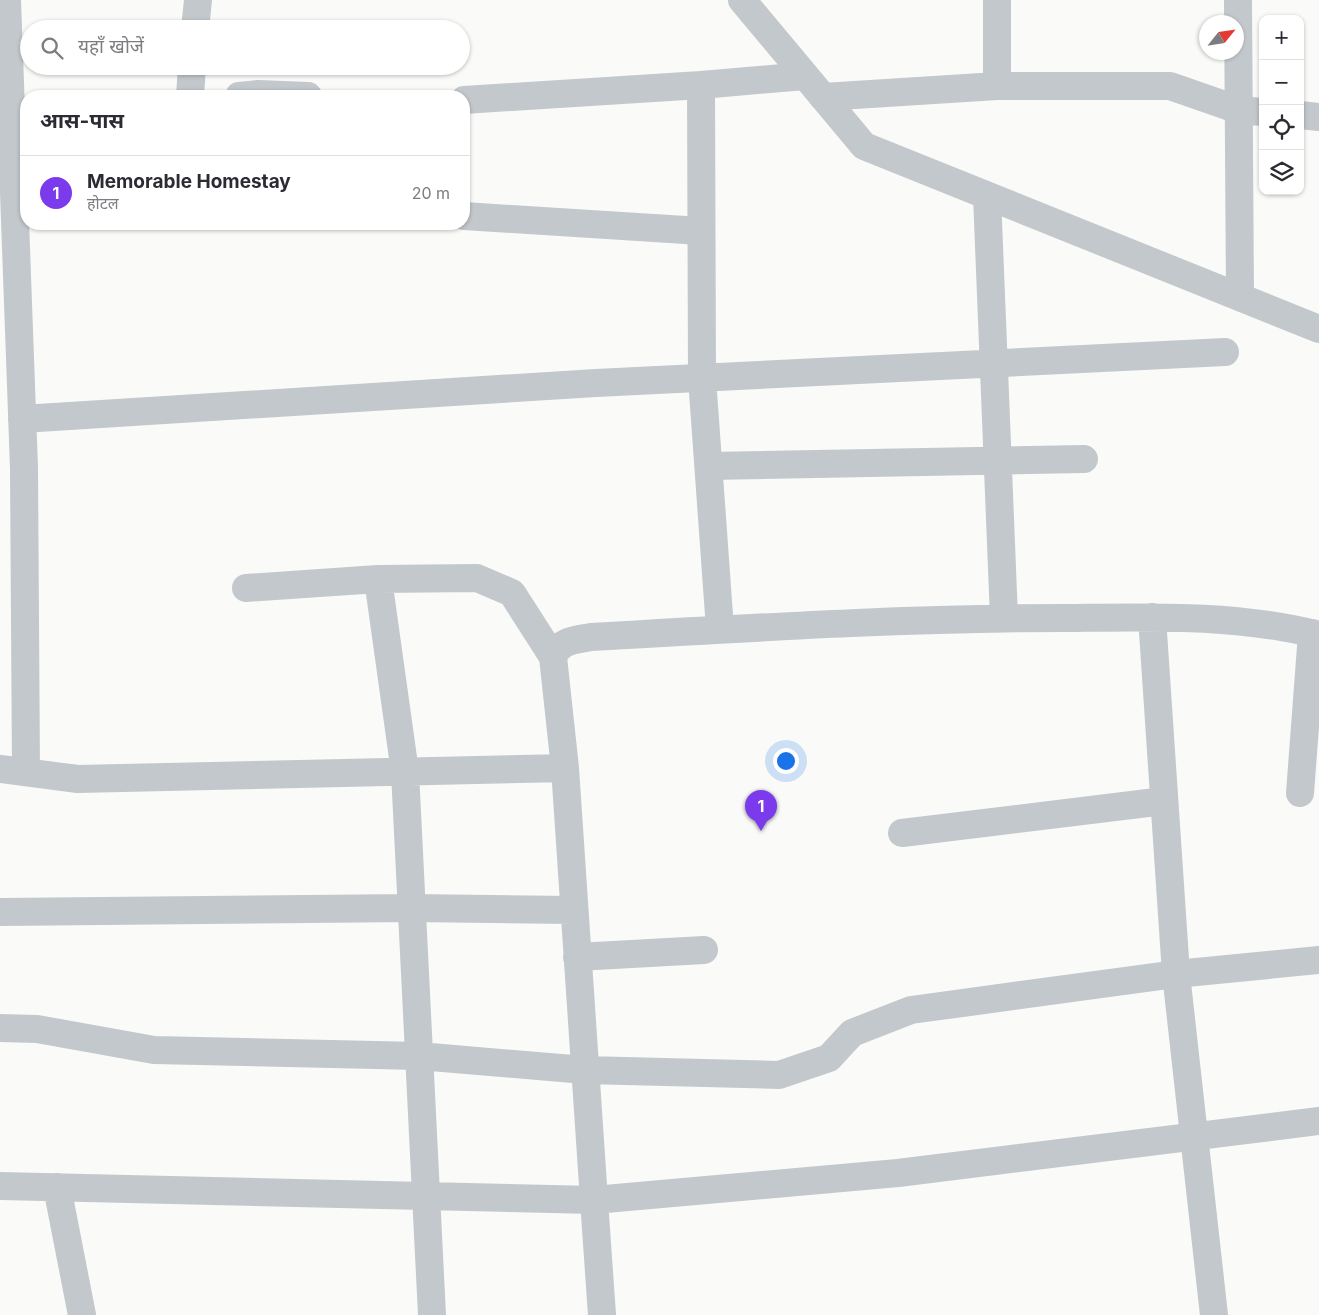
<!DOCTYPE html>
<html lang="hi">
<meta charset="utf-8">
<style>
:root{--surface:#fff;--page:#f2f2f3;--text:#2b2b33;--muted:#7c7c81;--line:#e1e1e2;--accent:#7c3aed}
body{margin:0;font-family:Inter,"Noto Sans Devanagari",sans-serif;background:var(--page);color:var(--text)}
.controls{position:absolute;right:15px;top:15px;display:grid;overflow:hidden;border-radius:10px;box-shadow:0 1px 4px #0004}
.controls button{width:45px;height:45px;display:grid;place-items:center;padding:0;border:0;border-bottom:1px solid var(--line);background:var(--surface);color:var(--text);font:25px sans-serif}
.compass{position:absolute;left:1199px;top:15px;width:45px;height:45px;border-radius:50%;background:var(--surface);box-shadow:0 1px 4px #0004;rotate:60deg}
.you{position:absolute;left:785px;top:760px;width:18px;height:18px;margin:-12px;border:4px solid #fff;border-radius:50%;background:#1a73e8;box-shadow:0 0 0 8px #1a73e833}
.badge{display:grid;place-items:center;width:32px;height:32px;border-radius:50%;background:var(--accent);color:#fff;font-size:16px;font-weight:700}
.pin{position:absolute;translate:-50% -41px;filter:drop-shadow(0 1px 2px #0008)}
.pin::after{content:'';position:absolute;top:26px;width:18px;height:15px;background:inherit;clip-path:polygon(0 0,100% 0,50% 100%)}
.list{margin:0;padding:0;list-style:none}
h2{display:flex;justify-content:space-between;align-items:center;height:65px;margin:0;padding:0 20px;font-size:21px}
h2 small{font-size:16px;font-weight:400;color:var(--muted)}
.list li{display:grid;grid-template-columns:32px 1fr auto;gap:15px;align-items:center;box-sizing:border-box;height:75px;padding:0 20px;border-top:1px solid var(--line)}
.list b{display:block;font-size:19px;white-space:nowrap}
.list p{margin:0;font-size:16px;white-space:nowrap;color:var(--muted)}
.list em{font-size:16px;font-style:normal;color:var(--muted)}
.icon{flex:none;width:28px;height:28px;fill:none;stroke:currentColor;stroke-width:2;stroke-linecap:round;stroke-linejoin:round}
.map{position:relative;flex:none;width:1319px;height:1315px;overflow:hidden}
.search{position:absolute;background:var(--surface);box-shadow:0 1px 4px #0004;left:20px;top:20px;width:450px;height:55px;display:flex;align-items:center;gap:12px;box-sizing:border-box;padding:0 18px;border-radius:28px;color:var(--muted);font-size:19px}
.panel{position:absolute;background:var(--surface);box-shadow:0 1px 4px #0004;left:20px;top:90px;width:450px;height:140px;border-radius:20px}
.map>svg:first-child{display:block}
.lines{fill:none;stroke-linecap:round;stroke-linejoin:round}
.minor{stroke:#c3c8cc;stroke-width:28}
.tertiary{stroke:#c3c8cc;stroke-width:28}
</style>
<div class="map">
<svg width="1319" height="1315" viewBox="0 0 1319 1315">
<rect width="100%" height="100%" fill="#fafaf8"/>
<g class="lines">
<path class="minor" d="M7 0 24 468 26 772
M1238 0 1240 297
M195 29 198 0
M997 86V0
M190 96 192 66
M239 96 258 94 308 96
M823 97 997 86H1170L1239 110 1263 112
M464 100 701 85
M1300 115 1319 117
M987 196 1004 618
M464 216 701 231
M22 419 596 383 1225 352
M709 466 1084 459
M378 579 405 772 432 1315
M246 588 378 579 477 578 512 593 553 657
M1152 617 1176 974 1214 1315
M720 629 702 378 701 85 805 76
M565 768 553 657C560 640 575 640 591 637 750 628 908 618 1067 618 1151 617 1237 614 1319 635
M0 769 78 779 565 768 594 1200 0 1186
M1300 793 1312 633
M902 833 1164 801
M0 912 412 908 574 910
M577 957 704 950
M0 1028 37 1029 154 1050 419 1056 585 1070 779 1075 829 1058 852 1033 911 1010 1176 974 1319 960
M57 1187 82 1315
M602 1315 594 1200 898 1173 1319 1121"/>
<path class="tertiary" d="M742 0 864 146 1319 329"/>
</g>
</svg>
<div class="controls">
<button>+</button>
<button>−</button>
<button><svg class="icon" aria-label="locate" viewBox="0 0 24 24"><circle cx="12" cy="12" r="6"/><path d="M12 2v4M12 18v4M2 12h4M18 12h4"/></svg></button>
<button><svg class="icon" aria-label="layers" viewBox="0 0 24 24"><path d="M12 4l9 5-9 5-9-5zM3 14l9 5 9-5"/></svg></button>
</div>
<svg class="compass" viewBox="-18 -18 36 36"><path d="M0-13l5 13h-10z" fill="#e53935"/><path d="M0 13l5-13h-10z" fill="#7c7c81"/></svg>
<div class="you"></div>
<div class="pin badge" style="left:761px;top:831px">1</div>
<div class="search"><svg class="icon" aria-label="search" viewBox="0 0 24 24"><circle cx="10" cy="10" r="6"/><path d="M15 15l6 6"/></svg>यहाँ खोजें</div>
<section class="panel">
<h2>आस-पास<small></small></h2>
<ul class="list">
<li><span class="badge">1</span><div><b>Memorable Homestay</b><p>होटल</p></div><em>20 m</em></li>
</ul>
</section>
</div>
